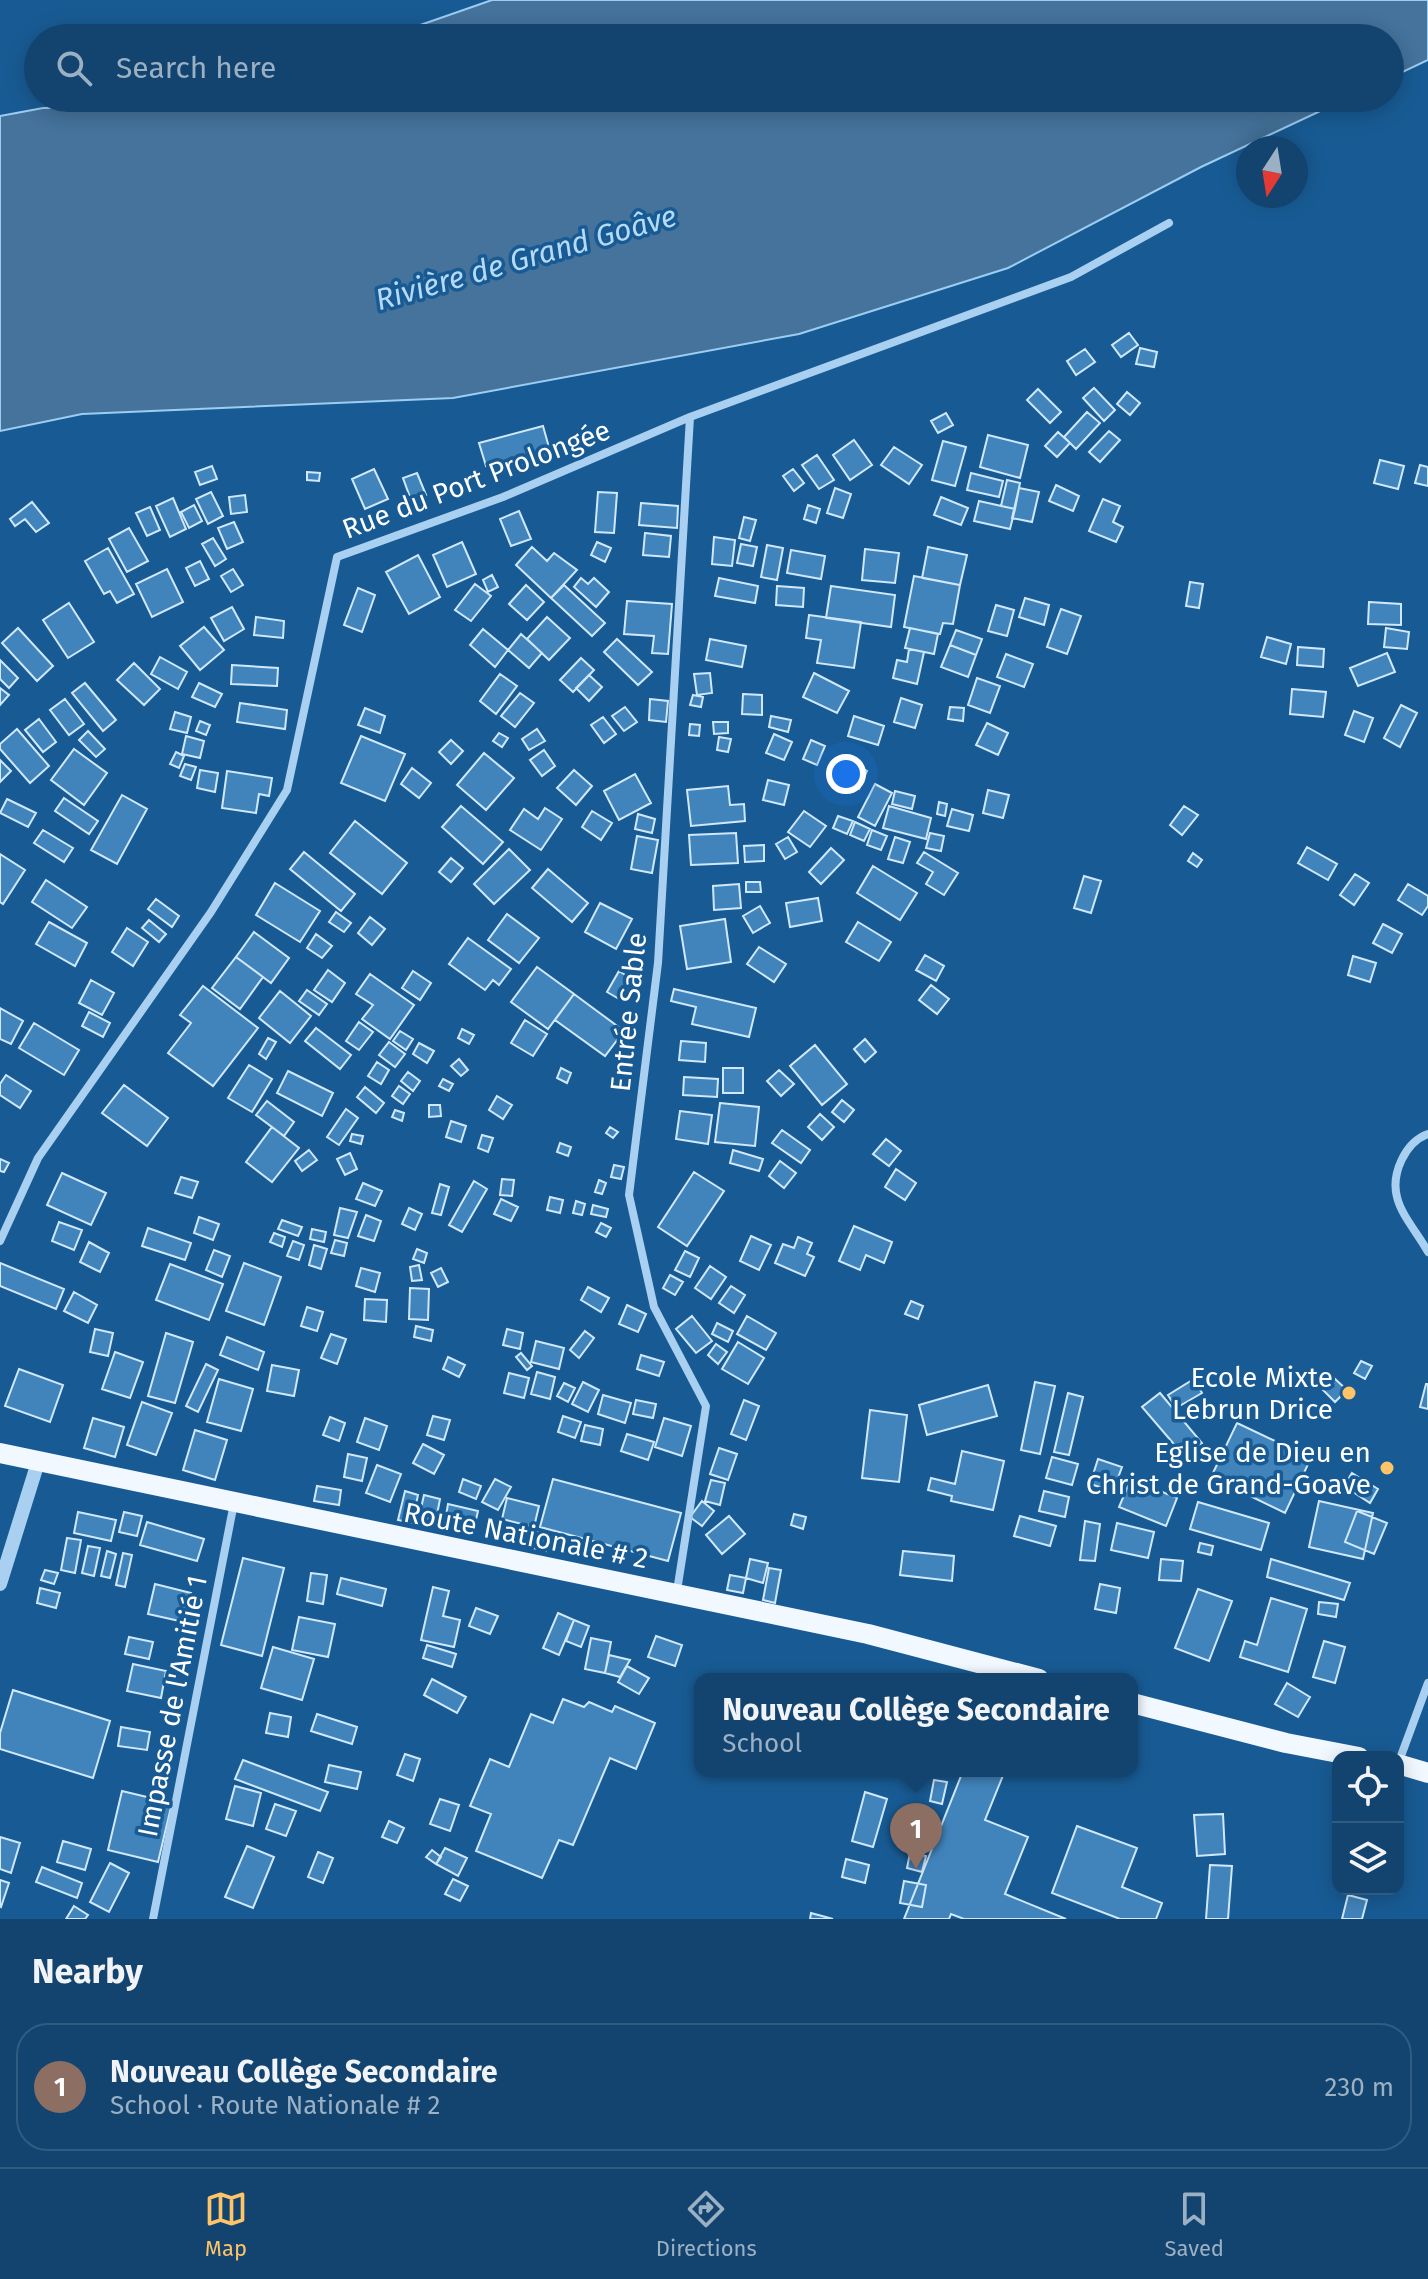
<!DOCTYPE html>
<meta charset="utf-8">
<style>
:root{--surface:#12446f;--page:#1f4e77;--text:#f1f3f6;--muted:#9cb0c3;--line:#315c82;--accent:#ffc468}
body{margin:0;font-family:"Fira Sans",sans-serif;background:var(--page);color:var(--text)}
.controls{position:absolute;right:24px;bottom:24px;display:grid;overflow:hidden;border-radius:16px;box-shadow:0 4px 20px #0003}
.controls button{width:72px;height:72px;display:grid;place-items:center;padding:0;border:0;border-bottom:2px solid var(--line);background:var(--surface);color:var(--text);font:40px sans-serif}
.compass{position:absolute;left:1236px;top:136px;width:72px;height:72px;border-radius:50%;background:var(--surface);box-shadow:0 4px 20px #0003;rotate:192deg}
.you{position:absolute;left:846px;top:774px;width:28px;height:28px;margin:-20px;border:6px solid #fff;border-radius:50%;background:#1a73e8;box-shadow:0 0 0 12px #1a73e833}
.badge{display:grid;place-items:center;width:52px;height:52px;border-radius:50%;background:var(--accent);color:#fff;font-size:26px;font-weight:700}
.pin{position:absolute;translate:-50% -66px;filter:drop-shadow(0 2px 4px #0008)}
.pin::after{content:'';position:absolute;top:42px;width:28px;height:24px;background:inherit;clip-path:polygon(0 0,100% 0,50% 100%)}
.popup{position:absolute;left:694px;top:1673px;width:444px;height:104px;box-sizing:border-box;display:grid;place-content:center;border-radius:16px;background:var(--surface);filter:drop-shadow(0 2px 6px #0005);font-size:26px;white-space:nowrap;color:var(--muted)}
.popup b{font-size:30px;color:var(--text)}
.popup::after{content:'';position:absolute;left:50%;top:100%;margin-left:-16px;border:16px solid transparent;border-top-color:var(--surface)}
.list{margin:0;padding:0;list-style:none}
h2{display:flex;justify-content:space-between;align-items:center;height:104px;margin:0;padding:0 32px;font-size:34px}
h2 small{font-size:26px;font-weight:400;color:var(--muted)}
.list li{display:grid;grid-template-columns:52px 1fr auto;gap:24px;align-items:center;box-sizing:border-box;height:128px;margin:0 16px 16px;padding:0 16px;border:2px solid var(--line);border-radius:32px}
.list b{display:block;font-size:30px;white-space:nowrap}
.list p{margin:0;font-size:26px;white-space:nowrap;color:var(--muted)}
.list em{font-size:26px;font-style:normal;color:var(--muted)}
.icon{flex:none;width:44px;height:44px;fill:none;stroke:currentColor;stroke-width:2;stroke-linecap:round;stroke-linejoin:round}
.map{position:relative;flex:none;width:1428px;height:1919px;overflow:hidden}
.search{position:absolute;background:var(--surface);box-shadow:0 4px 20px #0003;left:24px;right:24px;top:24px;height:88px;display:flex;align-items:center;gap:20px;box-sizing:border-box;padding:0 28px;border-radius:44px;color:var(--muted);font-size:30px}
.sheet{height:248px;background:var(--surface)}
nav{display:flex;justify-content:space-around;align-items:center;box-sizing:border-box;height:112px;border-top:2px solid var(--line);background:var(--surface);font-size:22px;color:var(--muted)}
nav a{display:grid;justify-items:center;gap:4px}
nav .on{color:var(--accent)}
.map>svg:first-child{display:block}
.water{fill:#45739c;stroke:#9ccdf2;stroke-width:2}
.building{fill:#4184bb;stroke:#d0e8fb;stroke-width:2}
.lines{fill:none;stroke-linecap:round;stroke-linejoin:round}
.minor{stroke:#a9d0f0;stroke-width:8}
.tertiary{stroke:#a9d0f0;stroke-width:14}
.primary{stroke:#f2f8ff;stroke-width:20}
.poi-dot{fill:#ffc468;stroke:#185b94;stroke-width:3}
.labels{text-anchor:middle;stroke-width:7;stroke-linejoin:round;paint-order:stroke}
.street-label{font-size:28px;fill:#fff;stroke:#185b94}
.poi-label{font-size:28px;fill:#fff;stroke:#185b94;text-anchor:end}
.water-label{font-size:30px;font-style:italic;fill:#b5daf7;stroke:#185b94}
</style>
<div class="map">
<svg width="1428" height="1919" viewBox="0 0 1428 1919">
<rect width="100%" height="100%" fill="#185b94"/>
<path class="water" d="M492 0H1428V60L1390 78V38H383Z
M219 98H1348L1201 167 1008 268 799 334 453 398 82 414 0 431V116L43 108 197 106Z"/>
<path class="building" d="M1129 333 1138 345 1121 357 1112 345Z
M1140 348 1157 352 1154 367 1136 364Z
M1085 349 1095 362 1076 375 1067 361Z
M1094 388 1115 410 1104 421 1083 398Z
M1038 389 1061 412 1050 423 1027 400Z
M1127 392 1140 403 1130 415 1117 404Z
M1087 412 1100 423 1076 449 1064 437Z
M946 413 953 425 938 433 931 421Z
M543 426 552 458 524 466 521 456 486 466 479 443Z
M1109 431 1120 440 1100 462 1089 452Z
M1058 432 1070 443 1057 457 1045 446Z
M988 435 1028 445 1020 478 980 467Z
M854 440 872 465 850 480 833 455Z
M943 441 966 447 955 486 932 480Z
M894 447 922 465 909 484 881 465Z
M817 455 834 480 819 489 802 465Z
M1380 460 1404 466 1398 489 1374 483Z
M1420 465 1428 467V486L1415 483Z
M212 466 217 479 200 485 195 472Z
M374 469 388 499 365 509 352 479Z
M793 469 804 483 794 491 783 476Z
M307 472 320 473 319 481 307 480Z
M417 473 426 495 411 500 403 478Z
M971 473 1003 481 999 497 967 490Z
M1007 480 1020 483 1015 509 1001 506Z
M1056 485 1079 496 1073 511 1049 501Z
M835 488 851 494 843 518 827 513Z
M1019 488 1039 492 1032 522 1012 518Z
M211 492 223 516 208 524 196 499Z
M598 492 617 493 614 533 595 532Z
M245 495 247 512 231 514 229 497Z
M941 497 968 508 961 525 934 515Z
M173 498 186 529 170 537 156 506Z
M1103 499 1120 506 1113 522 1123 527 1116 542 1089 531Z
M979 501 1015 509 1010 529 974 521Z
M32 502 49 523 36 532 25 519 15 526 10 519Z
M641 503 678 506 677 528 639 525Z
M194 505 202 521 189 528 181 512Z
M808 505 820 509 816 523 804 519Z
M150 507 160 530 147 536 136 513Z
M519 511 531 539 511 546 500 519Z
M744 517 756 520 750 541 739 538Z
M234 522 243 542 227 549 218 528Z
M129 528 148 561 127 572 109 539Z
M645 533 671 536 669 557 643 555Z
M714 537 735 540 732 566 712 564Z
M213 538 226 559 215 566 202 544Z
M462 542 476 574 447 587 433 555Z
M597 542 611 548 605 562 591 555Z
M741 544 757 547 753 566 737 563Z
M767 545 783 548 777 580 761 577Z
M532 547 547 561 554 553 577 570 551 598 516 565Z
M928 547 967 555 960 585 922 578Z
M108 548 134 594 117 603 110 591 104 594 85 561Z
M865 549 899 553 895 583 862 580Z
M791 550 825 556 821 579 787 573Z
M418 555 440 597 409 614 386 572Z
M200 561 209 579 195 586 186 568Z
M167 569 183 602 152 617 136 584Z
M233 569 243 585 231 592 221 576Z
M492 575 498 587 488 592 483 580Z
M914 576 960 585 953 624 943 623 940 634 904 627Z
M581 578 588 584 594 578 609 592 596 607 574 587Z
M719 578 758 586 755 603 715 596Z
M1190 582 1203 584 1199 608 1186 606Z
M475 584 491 596 471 621 455 610Z
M526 585 544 602 527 620 509 604Z
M564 585 605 623 592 636 551 598Z
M777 586 804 588 803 607 776 605Z
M831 586 895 595 891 627 826 618Z
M358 588 375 595 362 632 344 625Z
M1025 598 1049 605 1044 625 1019 617Z
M627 601 672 604 668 654 652 653 654 636 624 634Z
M1369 602 1401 604V625L1368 624Z
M69 603 94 642 68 658 43 620Z
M996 605 1014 610 1007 636 988 631Z
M232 607 244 629 224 641 211 618Z
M1061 609 1081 616 1067 654 1047 647Z
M809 615 861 622 854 668 817 663 821 640 806 638Z
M256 617 284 621 283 638 254 635Z
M547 617 570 638 549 660 527 639Z
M204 627 224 650 200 670 180 646Z
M18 628 53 666 37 681 2 643Z
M910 628 938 634 934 654 905 648Z
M1386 628 1409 632 1407 649 1384 647Z
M483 629 508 650 495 667 470 645Z
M956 630 982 639 976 655 950 645Z
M521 634 542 653 529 668 508 650Z
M1267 637 1291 644 1286 664 1261 657Z
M617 639 652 672 638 685 604 652Z
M710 639 746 646 742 667 706 660Z
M950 645 976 655 968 677 941 667Z
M1298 647 1324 649 1323 667 1297 665Z
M909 649 924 652 917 684 893 678 897 660 907 662Z
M1387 653 1395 672 1358 686 1350 668Z
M1006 654 1033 664 1024 687 997 677Z
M160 657 187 672 178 689 151 674Z
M581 658 594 670 573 692 560 680Z
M0 660 18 678 9 688 0 679Z
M134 663 160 689 144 705 117 680Z
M232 665 278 668 277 686 231 684Z
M710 673 712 693 697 695 694 674Z
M814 673 849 691 837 713 803 697Z
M500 674 517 686 496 714 480 701Z
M589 675 602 687 589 701 576 688Z
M977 678 1000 686 990 713 968 705Z
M85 683 116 720 103 731 72 693Z
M199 683 222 694 215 707 192 697Z
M0 688 9 695 0 705Z
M1292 689 1326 692 1323 717 1290 714Z
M520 693 534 703 515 727 501 716Z
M743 694 762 695V715L742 714Z
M693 695 703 697 701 707 690 705Z
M901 698 922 705 915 728 894 722Z
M65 699 84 724 69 735 50 710Z
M650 699 668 701 666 722 649 720Z
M240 703 287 710 285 729 237 722Z
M1401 705 1417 713 1400 747 1384 738Z
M625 707 637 722 624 731 612 716Z
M950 707 964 708 963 721 948 719Z
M365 708 385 716 380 733 358 725Z
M1354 711 1373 718 1364 742 1345 735Z
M175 712 191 717 187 733 170 729Z
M771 716 791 720 788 732 769 727Z
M854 716 884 726 878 745 848 736Z
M603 717 616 734 604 743 591 725Z
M39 719 56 742 43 752 25 730Z
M200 721 210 725 206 735 196 731Z
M713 722H728V733L714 734Z
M987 723 1008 733 998 755 976 745Z
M690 724 700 725 699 736 689 735Z
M17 729 49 766 30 783 0 749V744Z
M537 729 545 741 529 750 522 739Z
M88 731 105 749 96 757 79 740Z
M499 733 508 738 502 747 493 741Z
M774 734 792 742 784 760 766 753Z
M186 736 204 741 200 758 182 754Z
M361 736 405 754 385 801 341 783Z
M719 737 731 739 728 752 717 750Z
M451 740 463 751 451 764 439 752Z
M811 740 825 746 817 765 803 759Z
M74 749 107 773 84 805 51 780Z
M544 750 555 766 542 776 530 760Z
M176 752 184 756 179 768 170 764Z
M484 753 514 778 486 810 457 785Z
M0 760 11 771 0 782Z
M837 760 848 764 841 781 831 777Z
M185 764 196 767 191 780 180 776Z
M855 765 867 771 859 789 846 783Z
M412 768 431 783 419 798 401 784Z
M200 770 218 773 215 792 197 788Z
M574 770 592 786 576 805 557 788Z
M227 771 272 778 269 796 259 794 256 813 222 808Z
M635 774 651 803 619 820 604 791Z
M768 780 789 785 784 805 763 800Z
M875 784 892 793 875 826 858 817Z
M728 786 730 805 744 804 745 821 691 826 687 790Z
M988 790 1009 795 1003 818 983 813Z
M895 791 915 796 912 809 892 804Z
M122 795 147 809 117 864 91 850Z
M64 798 98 821 89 834 55 811Z
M7 799 36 813 28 827 0 813Z
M939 802 947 804 945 816 937 814Z
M461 806 503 842 483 864 442 827Z
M889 806 931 818 926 839 883 828Z
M1184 806 1198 815 1182 835 1170 825Z
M545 808 562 819 541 850 510 830 524 809 538 819Z
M952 809 973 815 969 831 947 826Z
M592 811 612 823 601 840 582 827Z
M804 811 826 826 810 847 788 832Z
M638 814 655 819 652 833 635 829Z
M838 816 853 821 847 834 833 828Z
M355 821 407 863 382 894 330 853Z
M855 822 870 829 864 841 850 835Z
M43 830 73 848 64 862 34 843Z
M872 830 887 836 881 850 867 845Z
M736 833 738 863 691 865 689 835Z
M930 833 944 836 941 851 926 848Z
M637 836 658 840 652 873 631 869Z
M788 837 797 852 785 859 776 844Z
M895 837 910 842 903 863 888 859Z
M764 845V861L745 862 744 846Z
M1307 847 1337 864 1328 880 1298 863Z
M831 848 844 860 821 884 809 872Z
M509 849 530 870 494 904 474 884Z
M304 852 355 894 341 911 290 869Z
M924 852 958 873 944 895 926 884 933 872 917 863Z
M1193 853 1202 860 1197 867 1188 861Z
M0 854 25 870 3 904 0 902Z
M451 858 463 868 451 882 439 872Z
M873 866 917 893 900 920 857 893Z
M548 869 588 903 572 922 532 888Z
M1355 874 1369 883 1354 905 1340 895Z
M1084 876 1101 881 1091 913 1074 908Z
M46 880 87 907 72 928 32 902Z
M746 882H760L761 892H746Z
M275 883 320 911 300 942 256 915Z
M739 884 741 908 714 910 713 886Z
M1408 884 1428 896V906L1422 915 1398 900Z
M818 898 822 921 790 927 786 903Z
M156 899 179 916 172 927 148 909Z
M600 903 632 919 616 949 585 932Z
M760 906 770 923 753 933 743 916Z
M336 912 351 923 344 932 329 922Z
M507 914 539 938 519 963 488 940Z
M370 917 385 929 372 945 358 933Z
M725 919 731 962 687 969 680 926Z
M149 920 166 934 159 942 142 928Z
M49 922 87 943 75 966 36 944Z
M858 922 891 942 879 961 846 942Z
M1383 924 1402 934 1392 953 1373 943Z
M127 928 148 942 133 966 112 952Z
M254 932 289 958 271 983 236 957Z
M316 934 332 946 322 958 307 948Z
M468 938 511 969 499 985 493 980 485 990 449 964Z
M759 947 786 964 774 982 747 964Z
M925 955 944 966 936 981 916 970Z
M1353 956 1376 963 1370 982 1348 975Z
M236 957 263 977 240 1009 212 988Z
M537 967 574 994 548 1029 511 1002Z
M328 970 345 983 332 1002 314 990Z
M413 971 431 983 420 1000 402 988Z
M619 971 638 983 626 1003 607 992Z
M370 974 414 1005 390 1039 362 1019 373 1005 356 994Z
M91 980 114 993 102 1015 79 1003Z
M931 985 949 999 937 1014 919 1000Z
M203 986 258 1028 213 1086 168 1053 191 1023 180 1015Z
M674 989 756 1008 749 1037 692 1024 696 1007 671 1001Z
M307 990 327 1004 319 1015 299 1001Z
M280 991 311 1016 290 1043 259 1018Z
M574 994 624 1031 605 1056 555 1020Z
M0 1008 23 1021 11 1044 0 1039Z
M89 1012 110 1023 103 1037 82 1026Z
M525 1020 547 1034 533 1056 511 1043Z
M359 1022 373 1032 359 1050 346 1041Z
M34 1023 79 1050 64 1075 19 1048Z
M316 1028 351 1055 340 1069 305 1041Z
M462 1029 474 1035 469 1044 458 1038Z
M400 1031 413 1039 406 1050 393 1041Z
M268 1038 276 1042 266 1059 259 1054Z
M865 1039 876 1052 865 1062 854 1049Z
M681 1041 706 1043 705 1062 679 1060Z
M389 1042 405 1054 395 1067 379 1055Z
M419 1043 434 1051 427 1063 413 1054Z
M815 1045 847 1084 822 1105 790 1066Z
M459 1059 468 1070 461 1076 451 1066Z
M377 1062 389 1070 381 1084 368 1076Z
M249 1065 272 1079 252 1112 228 1098Z
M561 1068 571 1073 567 1083 557 1078Z
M723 1068H743V1093H723Z
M779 1070 794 1084 781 1096 767 1081Z
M288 1071 333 1093 322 1116 277 1093Z
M408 1072 420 1081 413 1091 401 1081Z
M6 1075 31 1091 20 1108 0 1095V1084Z
M684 1077 718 1079 717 1097 683 1095Z
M443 1079 453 1084 449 1091 439 1086Z
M124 1085 168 1118 147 1146 102 1113Z
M399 1086 410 1094 403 1104 392 1096Z
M365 1087 384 1103 376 1113 357 1097Z
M497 1096 512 1105 503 1119 489 1110Z
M842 1100 854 1110 844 1122 832 1112Z
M267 1101 294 1122 284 1136 256 1115Z
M720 1103 759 1107 755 1146 715 1142Z
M429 1105H440L441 1116 429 1117Z
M346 1109 358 1118 339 1145 327 1137Z
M395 1110 404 1113 402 1121 392 1117Z
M680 1111 712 1115 708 1144 676 1139Z
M820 1114 834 1127 822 1140 808 1127Z
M451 1121 466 1126 461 1142 446 1137Z
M272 1127 299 1148 272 1182 246 1162Z
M610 1127 618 1132 613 1138 606 1133Z
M782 1130 810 1150 801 1163 772 1143Z
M352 1134 363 1136 361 1144 350 1141Z
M482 1135 493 1138 488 1152 478 1148Z
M886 1139 901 1151 889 1166 873 1154Z
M560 1143 571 1147 568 1156 557 1152Z
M309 1150 317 1160 302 1171 295 1161Z
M733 1150 763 1159 759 1171 730 1163Z
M350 1153 357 1169 345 1175 337 1159Z
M0 1159 9 1163 4 1172 0 1171Z
M780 1161 796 1173 784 1188 769 1176Z
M614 1165 624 1167 621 1179 611 1177Z
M896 1169 916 1183 905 1200 885 1187Z
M694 1172 724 1191 687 1246 658 1227Z
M62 1173 106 1193 91 1225 47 1205Z
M181 1177 198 1182 192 1198 175 1193Z
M502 1179 514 1180 512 1196 500 1195Z
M599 1180 606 1183 602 1194 595 1192Z
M474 1181 487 1189 462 1232 449 1225Z
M363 1183 382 1191 375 1206 356 1199Z
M440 1184 449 1187 441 1215 432 1213Z
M550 1197 563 1200 560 1213 547 1210Z
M501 1199 518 1207 511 1221 494 1214Z
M576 1201 585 1204 582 1215 573 1213Z
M593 1205 608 1209 606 1217 591 1214Z
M340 1208 357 1212 348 1238 334 1235Z
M409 1208 422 1214 415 1230 402 1224Z
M366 1215 381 1221 374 1241 358 1236Z
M199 1217 219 1224 213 1240 194 1233Z
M282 1220 302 1227 298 1236 278 1229Z
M59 1222 82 1230 74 1250 52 1241Z
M601 1223 611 1228 606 1237 596 1232Z
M854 1226 892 1242 884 1263 866 1255 860 1270 839 1261Z
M148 1228 191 1243 185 1260 142 1246Z
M312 1229 326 1232 324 1242 310 1239Z
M274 1233 285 1237 282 1247 270 1242Z
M751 1236 771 1245 759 1270 740 1261Z
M798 1237 812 1243 807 1254 814 1257 805 1276 775 1263 783 1244 794 1248Z
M335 1240 347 1243 344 1256 331 1253Z
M293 1241 304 1245 299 1260 287 1256Z
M89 1242 109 1253 100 1272 80 1262Z
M314 1245 327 1249 321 1269 309 1265Z
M417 1249 427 1253 424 1263 413 1259Z
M214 1250 230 1256 222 1277 206 1270Z
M685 1251 699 1258 690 1277 675 1270Z
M0 1263 64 1289 56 1309 0 1286Z
M244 1263 281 1277 264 1325 226 1311Z
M170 1264 223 1284 209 1320 156 1300Z
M419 1265 422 1280 412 1281 410 1267Z
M710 1266 726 1277 711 1299 695 1288Z
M361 1268 380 1273 375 1292 356 1286Z
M441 1268 448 1282 438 1287 431 1273Z
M670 1275 683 1282 675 1295 663 1288Z
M731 1286 745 1295 734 1313 719 1303Z
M588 1287 609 1298 601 1312 581 1300Z
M410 1288 429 1289 428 1320 409 1319Z
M74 1292 97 1305 88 1323 64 1311Z
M365 1299 387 1300 386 1322 364 1320Z
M911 1301 923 1306 918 1319 905 1314Z
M627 1305 646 1314 638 1332 619 1324Z
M307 1307 323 1312 317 1331 301 1326Z
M692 1316 712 1341 696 1353 676 1329Z
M747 1316 776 1333 766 1350 737 1334Z
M717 1323 733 1331 728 1342 712 1334Z
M416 1326 433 1330 431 1341 414 1337Z
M95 1329 113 1333 108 1356 90 1352Z
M507 1329 523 1333 520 1349 503 1345Z
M585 1331 594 1338 579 1358 570 1350Z
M166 1333 193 1342 175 1403 148 1396Z
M331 1334 346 1339 337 1364 321 1358Z
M227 1337 264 1352 258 1370 220 1355Z
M536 1341 564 1348 559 1369 531 1362Z
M738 1342 764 1358 748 1384 722 1369Z
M716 1344 727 1352 718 1364 708 1355Z
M115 1352 143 1362 130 1398 102 1389Z
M521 1353 532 1366 527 1370 516 1357Z
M641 1355 664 1362 659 1376 637 1369Z
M448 1357 465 1365 459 1377 443 1369Z
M1361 1361 1372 1366 1365 1379 1354 1373Z
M206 1364 218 1370 198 1412 186 1406Z
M272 1365 299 1370 294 1396 267 1391Z
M19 1369 63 1385 50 1422 5 1406Z
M537 1372 555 1377 550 1399 531 1394Z
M509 1373 529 1378 524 1398 504 1393Z
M1334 1378 1347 1390 1335 1402 1323 1390Z
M219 1379 253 1389 241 1431 207 1422Z
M1194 1379 1202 1393 1176 1408 1168 1395Z
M583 1382 599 1390 588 1412 572 1404Z
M1035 1382 1055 1386 1040 1454 1021 1450Z
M564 1383 575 1388 568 1402 557 1396Z
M1426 1384H1428V1409L1420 1407Z
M988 1385 997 1416 927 1435 919 1405Z
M1068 1393 1083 1397 1069 1455 1054 1452Z
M1160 1393 1202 1443 1185 1457 1142 1407Z
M603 1395 631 1403 625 1423 598 1414Z
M636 1400 656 1404 653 1418 633 1414Z
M744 1400 759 1406 746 1440 731 1434Z
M142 1402 172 1413 156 1455 127 1445Z
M870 1410 907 1415 899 1482 862 1478Z
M433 1416 450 1420 444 1440 427 1435Z
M563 1416 581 1422 575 1438 558 1432Z
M330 1417 345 1423 339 1441 323 1435Z
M93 1418 124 1427 115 1457 84 1448Z
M365 1418 387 1426 379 1450 357 1442Z
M664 1418 691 1426 682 1456 655 1447Z
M1237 1423 1311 1458 1285 1513 1211 1477Z
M585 1425 603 1429 600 1445 581 1441Z
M195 1430 227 1440 215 1480 183 1470Z
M627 1434 654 1442 648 1460 621 1451Z
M423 1444 444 1455 434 1474 413 1463Z
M719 1448 737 1454 728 1480 710 1474Z
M962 1451 1004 1461 993 1510 951 1501 952 1496 928 1490 931 1478 955 1484Z
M348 1454 367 1458 362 1481 344 1477Z
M1052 1457 1078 1464 1072 1485 1046 1478Z
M1098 1459 1122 1467 1113 1491 1090 1484Z
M377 1465 401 1474 390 1502 366 1493Z
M1352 1473 1378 1489 1370 1503 1344 1486Z
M463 1479 481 1486 476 1499 459 1492Z
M495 1479 511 1487 498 1510 482 1502Z
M553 1479 681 1513 668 1561 540 1527Z
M1131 1479 1177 1498 1166 1526 1119 1507Z
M711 1480 725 1483 720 1505 705 1501Z
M317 1486 341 1490 339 1505 314 1501Z
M405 1491 418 1495 412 1523 398 1520Z
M1044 1491 1069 1497 1065 1517 1039 1511Z
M424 1495 440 1499 436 1520 419 1517Z
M507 1498 539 1506 534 1527 502 1519Z
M702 1501 714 1511 702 1526 690 1517Z
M1319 1501 1373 1513 1363 1559 1309 1547Z
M1198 1502 1269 1523 1261 1550 1190 1529Z
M448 1504 478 1511 473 1533 444 1527Z
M1357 1511 1387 1523 1374 1554 1345 1542Z
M78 1512 116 1520 111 1541 74 1533Z
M124 1512 142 1516 137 1536 119 1532Z
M794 1514 806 1517 803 1529 791 1525Z
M729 1516 745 1534 722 1554 706 1535Z
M1020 1516 1056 1526 1050 1546 1014 1536Z
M1085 1521 1100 1524 1095 1561 1080 1560Z
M147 1522 204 1539 197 1561 140 1545Z
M1117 1523 1154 1532 1148 1558 1111 1550Z
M537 1532 550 1536 546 1551 533 1548Z
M67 1538 81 1540 75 1573 61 1570Z
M1200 1543 1213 1546 1211 1555 1198 1552Z
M88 1546 100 1548 94 1576 82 1573Z
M107 1551 116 1554 110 1578 101 1576Z
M903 1551 954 1556 952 1581 900 1575Z
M123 1553 132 1555 125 1587 116 1585Z
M243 1558 284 1568 262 1656 221 1645Z
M750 1559 768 1563 763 1583 746 1578Z
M1161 1559 1183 1561 1181 1581 1159 1580Z
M1271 1559 1350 1583 1344 1600 1267 1577Z
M769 1568 781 1570 775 1603 763 1600Z
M45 1570 58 1573 54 1584 41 1580Z
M311 1573 327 1575 323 1604 307 1601Z
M730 1575 746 1578 743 1593 727 1590Z
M341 1578 386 1589 382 1606 337 1594Z
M155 1584 191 1593 184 1622 148 1614Z
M1100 1584 1120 1588 1116 1613 1095 1609Z
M433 1587 449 1591 443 1616 460 1620 454 1647 421 1640Z
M40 1588 60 1593 56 1608 37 1603Z
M1198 1589 1232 1601 1209 1661 1175 1648Z
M1271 1598 1307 1609 1288 1672 1240 1657 1245 1641 1257 1645Z
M1319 1602 1338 1604 1336 1617 1318 1614Z
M476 1608 498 1616 490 1634 469 1626Z
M558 1613 574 1620 559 1655 543 1648Z
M299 1617 335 1624 328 1657 292 1650Z
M574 1620 589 1626 581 1647 566 1641Z
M656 1636 682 1645 675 1666 648 1657Z
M129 1637 153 1642 149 1659 125 1654Z
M591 1638 611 1642 605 1673 585 1669Z
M1324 1641 1345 1647 1335 1683 1313 1677Z
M427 1645 456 1654 452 1667 423 1658Z
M273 1647 314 1659 302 1700 261 1688Z
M609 1655 630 1660 620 1677 605 1673Z
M133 1664 166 1671 161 1698 127 1691Z
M627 1666 649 1678 639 1694 618 1682Z
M432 1679 466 1697 457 1713 424 1695Z
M1287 1683 1310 1697 1298 1717 1275 1704Z
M13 1690 110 1721 93 1778 0 1749V1733Z
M563 1699 584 1707 589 1702 612 1712 615 1706 655 1723 636 1769 610 1758 573 1845 559 1840 542 1878 476 1851 491 1814 470 1806 490 1759 509 1767 531 1714 553 1723Z
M270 1713 291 1717 288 1737 266 1733Z
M317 1714 357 1727 352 1744 311 1731Z
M121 1727 150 1732 147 1750 118 1746Z
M405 1754 420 1759 413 1781 397 1775Z
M243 1760 328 1792 320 1811 235 1779Z
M329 1765 361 1772 357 1789 325 1782Z
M963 1771 1004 1773 985 1820 1028 1837 1005 1894 1066 1919H964L951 1914 949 1919H904Z
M934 1780 947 1782 942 1804 930 1801Z
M235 1786 261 1793 253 1826 226 1819Z
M122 1791 172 1803 158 1862 108 1850Z
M865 1792 887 1799 873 1847 852 1841Z
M440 1799 459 1805 450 1831 430 1824Z
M275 1804 296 1811 286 1836 266 1829Z
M1223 1814 1225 1854 1197 1856 1194 1815Z
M389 1821 404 1828 397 1843 382 1837Z
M1077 1826 1137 1848 1122 1887 1162 1903 1156 1919H1120L1052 1893Z
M0 1837 20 1843 11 1873 0 1869Z
M63 1841 91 1849 85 1870 57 1862Z
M247 1846 274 1857 253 1908 225 1897Z
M445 1848 467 1858 458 1876 436 1864Z
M432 1850 441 1857 436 1864 426 1857Z
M318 1852 333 1858 323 1883 308 1877Z
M910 1853 926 1856 922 1872 907 1868Z
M846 1859 869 1865 865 1883 842 1877Z
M110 1863 129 1873 109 1912 90 1902Z
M1210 1865 1232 1866 1228 1919H1206Z
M42 1867 82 1883 77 1898 36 1882Z
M453 1879 468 1886 460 1901 445 1894Z
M0 1880 9 1883 1 1907 0 1906Z
M904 1881 926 1885 922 1907 900 1903Z
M1348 1895 1367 1900 1362 1919H1342Z
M74 1906 88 1915 85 1919H66Z
M811 1913 833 1919H810Z"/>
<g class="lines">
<path class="minor" d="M1428 1134C1405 1142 1391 1174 1397 1197 1401 1215 1419 1235 1428 1252
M0 1241 38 1158 211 912 287 790 337 557 503 497 690 417 1071 277 1169 223
M677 1591 706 1406 654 1307 629 1195 658 963 690 417
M1398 1764 1428 1683
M153 1919 234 1503"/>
<path class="tertiary" d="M0 1584 39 1459"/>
<path class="primary" d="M0 1453 868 1634 1039 1679
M1132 1703 1286 1743 1359 1757
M1398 1764 1428 1773"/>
</g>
<g class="poi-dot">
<circle cx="1349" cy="1393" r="8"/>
<circle cx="1387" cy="1468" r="8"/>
</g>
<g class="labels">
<g class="street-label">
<text transform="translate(476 479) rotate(-21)" y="10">Rue du Port Prolongée</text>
<text transform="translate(628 1012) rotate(-84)" y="10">Entrée Sable</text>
<text transform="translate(526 1535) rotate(11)" y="10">Route Nationale # 2</text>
<text transform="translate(172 1706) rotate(-79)" y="10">Impasse de l'Amitié 1</text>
</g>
<g class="poi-label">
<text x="1333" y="1387">Ecole Mixte<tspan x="1333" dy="32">Lebrun Drice</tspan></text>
<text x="1371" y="1462">Eglise de Dieu en<tspan x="1371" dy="32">Christ de Grand-Goave</tspan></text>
</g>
<g class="water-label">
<text transform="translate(526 258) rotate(-16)" y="10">Rivière de Grand Goâve</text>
</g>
</g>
</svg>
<div class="controls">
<button><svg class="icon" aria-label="locate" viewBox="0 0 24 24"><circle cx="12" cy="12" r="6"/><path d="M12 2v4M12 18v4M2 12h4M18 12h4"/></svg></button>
<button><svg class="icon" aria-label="layers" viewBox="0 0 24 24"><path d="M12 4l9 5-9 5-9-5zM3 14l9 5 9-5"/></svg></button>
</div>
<svg class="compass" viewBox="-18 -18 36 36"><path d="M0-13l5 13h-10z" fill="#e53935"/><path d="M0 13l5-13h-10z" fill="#9cb0c3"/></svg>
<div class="you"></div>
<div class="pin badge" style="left:916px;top:1869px;background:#8d6e63">1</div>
<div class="popup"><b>Nouveau Collège Secondaire</b>School</div>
<div class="search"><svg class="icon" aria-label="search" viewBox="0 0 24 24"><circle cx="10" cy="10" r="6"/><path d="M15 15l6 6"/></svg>Search here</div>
</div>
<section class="sheet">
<h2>Nearby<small></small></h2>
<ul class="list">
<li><span class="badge" style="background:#8d6e63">1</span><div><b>Nouveau Collège Secondaire</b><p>School · Route Nationale # 2</p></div><em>230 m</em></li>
</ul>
</section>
<nav>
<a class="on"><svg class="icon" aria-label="map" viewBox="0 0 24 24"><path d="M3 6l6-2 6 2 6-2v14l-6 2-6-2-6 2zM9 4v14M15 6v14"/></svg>Map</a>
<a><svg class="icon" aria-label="directions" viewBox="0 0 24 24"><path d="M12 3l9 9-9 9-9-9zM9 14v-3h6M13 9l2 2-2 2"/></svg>Directions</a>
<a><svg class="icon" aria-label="saved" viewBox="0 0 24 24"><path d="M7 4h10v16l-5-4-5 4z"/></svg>Saved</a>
</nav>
